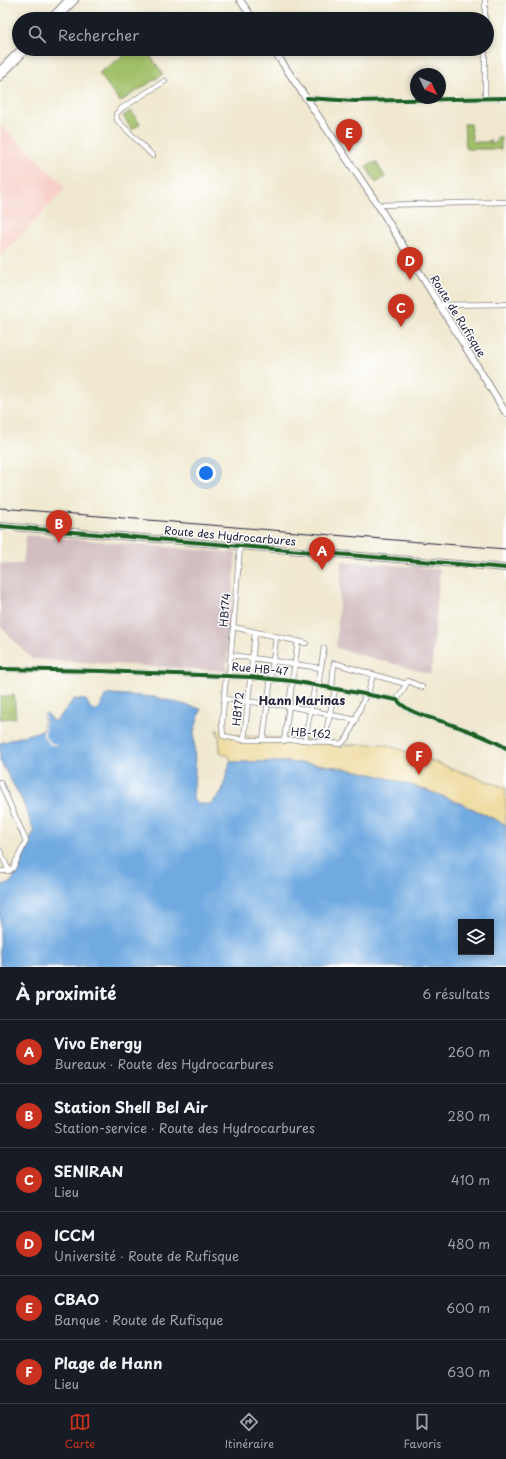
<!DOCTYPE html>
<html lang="fr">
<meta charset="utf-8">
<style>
:root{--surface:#171b24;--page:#242831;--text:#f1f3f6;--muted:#9ea1a6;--line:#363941;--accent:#c8321e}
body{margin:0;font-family:"Playpen Sans",sans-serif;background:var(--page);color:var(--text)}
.controls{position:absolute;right:12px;bottom:12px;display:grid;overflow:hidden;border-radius:0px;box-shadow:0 2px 6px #0003}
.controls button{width:36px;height:36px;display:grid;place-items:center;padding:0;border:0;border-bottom:1px solid var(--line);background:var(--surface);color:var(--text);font:20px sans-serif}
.compass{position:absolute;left:410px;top:68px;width:36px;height:36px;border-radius:50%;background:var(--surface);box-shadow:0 2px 6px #0003;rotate:134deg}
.you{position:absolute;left:206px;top:473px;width:14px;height:14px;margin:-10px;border:3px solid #fff;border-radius:50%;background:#1a73e8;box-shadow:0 0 0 6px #1a73e833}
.badge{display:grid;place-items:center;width:26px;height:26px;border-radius:50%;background:var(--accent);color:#fff;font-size:13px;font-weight:700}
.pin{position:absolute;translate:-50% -33px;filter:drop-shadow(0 1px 2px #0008)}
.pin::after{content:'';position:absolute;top:21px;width:14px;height:12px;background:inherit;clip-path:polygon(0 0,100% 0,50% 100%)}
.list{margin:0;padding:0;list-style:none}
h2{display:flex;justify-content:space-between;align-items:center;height:52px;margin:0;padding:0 16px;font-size:17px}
h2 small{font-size:13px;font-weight:400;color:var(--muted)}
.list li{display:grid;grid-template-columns:26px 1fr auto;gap:12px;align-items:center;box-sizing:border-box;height:64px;padding:0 16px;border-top:1px solid var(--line)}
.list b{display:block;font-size:15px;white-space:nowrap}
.list p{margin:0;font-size:13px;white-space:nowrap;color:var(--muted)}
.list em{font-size:13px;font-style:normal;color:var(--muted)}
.icon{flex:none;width:22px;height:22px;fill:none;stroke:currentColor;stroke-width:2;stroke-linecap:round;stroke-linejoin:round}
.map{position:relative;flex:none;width:506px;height:967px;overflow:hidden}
.search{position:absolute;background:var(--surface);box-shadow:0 2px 6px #0003;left:12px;right:12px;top:12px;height:44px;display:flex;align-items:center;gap:10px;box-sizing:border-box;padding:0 14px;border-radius:22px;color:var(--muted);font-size:15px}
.sheet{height:436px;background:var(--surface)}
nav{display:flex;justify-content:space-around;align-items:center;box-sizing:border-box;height:56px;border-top:1px solid var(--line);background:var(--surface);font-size:11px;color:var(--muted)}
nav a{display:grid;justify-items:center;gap:2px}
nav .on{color:var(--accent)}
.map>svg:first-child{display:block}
.built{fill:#f7d0c9}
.industrial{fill:#d2bec1}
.green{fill:#a1bf67;stroke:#627051}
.sand{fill:#eeda9e;stroke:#887e6c}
.water{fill:#71aae1;stroke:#4a668e;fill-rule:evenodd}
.pier{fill:#f0e9d0}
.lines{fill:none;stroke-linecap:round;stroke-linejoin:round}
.street-casing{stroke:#898686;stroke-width:6}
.secondary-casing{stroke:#898686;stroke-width:8}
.street{stroke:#fff;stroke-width:4.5}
.secondary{stroke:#fff;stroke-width:6}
.rail{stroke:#22223b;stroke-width:1}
.cycleway-casing{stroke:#fff;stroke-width:6}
.cycleway{stroke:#1b5e20;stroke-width:4}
.labels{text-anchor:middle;stroke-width:3;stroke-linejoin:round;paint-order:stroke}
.street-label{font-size:11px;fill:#22223b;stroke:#fff}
.neighbourhood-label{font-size:12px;font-weight:bold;fill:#22223b;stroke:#fff}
</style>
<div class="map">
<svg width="506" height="967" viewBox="0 0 506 967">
<rect width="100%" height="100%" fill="#fff"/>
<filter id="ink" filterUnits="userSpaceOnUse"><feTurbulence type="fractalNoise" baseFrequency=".025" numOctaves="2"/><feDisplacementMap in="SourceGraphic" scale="8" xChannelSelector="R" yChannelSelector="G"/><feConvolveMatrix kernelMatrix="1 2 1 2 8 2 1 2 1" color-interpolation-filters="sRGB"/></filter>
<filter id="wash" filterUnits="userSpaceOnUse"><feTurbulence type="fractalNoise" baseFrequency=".012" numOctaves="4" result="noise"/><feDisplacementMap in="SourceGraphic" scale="16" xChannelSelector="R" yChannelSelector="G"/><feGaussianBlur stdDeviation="0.9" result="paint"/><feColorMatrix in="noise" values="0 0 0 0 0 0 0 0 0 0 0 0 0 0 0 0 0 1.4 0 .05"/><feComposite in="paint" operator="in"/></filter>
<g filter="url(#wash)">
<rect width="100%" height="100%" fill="#f0e9d0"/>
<path class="built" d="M0 125 64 185V190L0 257Z"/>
<path class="industrial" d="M26 535 236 553 226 671 32 659 0 626V564H23Z
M342 561 440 569 431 674 336 648Z"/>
<path class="green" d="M133 49H146L163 74 120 102 99 73Z
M131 111 140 124 132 130 123 116Z
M464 124H470L473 142H488L490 139 491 144 496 143 497 137H501V149H466Z
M376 162 385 177 376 183 366 166Z
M14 695 16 718 0 719V697Z"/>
<path class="sand" d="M216 730 224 731 230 735 309 740 341 745 385 744 506 788V825C447 794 381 772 315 764 287 761 258 762 230 762V757L220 752 219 736Z"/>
<path class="water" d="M111 694 155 697 201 709 194 732 195 772 193 798C197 806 204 804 211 804L222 791 230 762C258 762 287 761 315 764 381 772 447 794 506 825V967H0V885L9 884 13 879 34 831 22 800 0 761V743L43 730 44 714H48L52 721 57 720 74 699 86 700 90 708 95 711 99 709 105 696ZM461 922H491V952H461Z"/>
<path class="pier" d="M44 714H45V736L51 743 58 745H50L43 736Z"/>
</g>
<g filter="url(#ink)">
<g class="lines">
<g class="street-casing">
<path id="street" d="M485 0V19
M307 98 354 101 506 98
M485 98V49
M153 156 117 120 116 114 122 108 165 81
M378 205 506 202
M439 305 506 304
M233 627 306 643
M231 655 321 668
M0 669 101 671 250 677 292 681 397 700C409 714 430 717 447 723 466 730 488 737 506 748
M226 675 222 724 223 736 244 740H305L341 744 348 737 366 694
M229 675 240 546
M318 686 324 648
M332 688 334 663 406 684
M368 694 373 674
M224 699 289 706 356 720
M397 700 408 681 422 687
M244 740 255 632
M263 740 276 637
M305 740 315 685
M284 741 298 641
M324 743 335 689
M0 782 26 841 13 868 9 871H0
M0 851 9 871"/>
</g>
<g class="secondary-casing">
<path id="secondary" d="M240 0 253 19
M50 19 68 0
M56 19 75 0
M273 49 378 205 506 413
M0 70 21 49
M0 77 27 49
M0 526 506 568"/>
</g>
<use href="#street" class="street"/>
<use href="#secondary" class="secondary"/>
<path class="rail" d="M0 508 506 549"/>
<g class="cycleway-casing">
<path id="cycleway" d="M307 98 354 101 506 98
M0 526 506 568
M0 669 101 671 250 677 292 681 397 700C409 714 430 717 447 723 466 730 488 737 506 748"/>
</g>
<use href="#cycleway" class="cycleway"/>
</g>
</g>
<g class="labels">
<g class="street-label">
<text transform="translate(458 316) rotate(58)" y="4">Route de Rufisque</text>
<text transform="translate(230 536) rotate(5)" y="4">Route des Hydrocarbures</text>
<text transform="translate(225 610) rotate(-85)" y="4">HB174</text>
<text transform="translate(260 669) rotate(5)" y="4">Rue HB-47</text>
<text transform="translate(238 709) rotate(-84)" y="4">HB172</text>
<text transform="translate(311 733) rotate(4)" y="4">HB-162</text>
</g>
<g class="neighbourhood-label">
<text x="302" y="705">Hann Marinas</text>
</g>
</g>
</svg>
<div class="controls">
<button><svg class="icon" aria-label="layers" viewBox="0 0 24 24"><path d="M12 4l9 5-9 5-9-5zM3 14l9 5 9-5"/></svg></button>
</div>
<svg class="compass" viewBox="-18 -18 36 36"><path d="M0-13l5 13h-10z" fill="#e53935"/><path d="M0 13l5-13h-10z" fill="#9ea1a6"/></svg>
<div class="you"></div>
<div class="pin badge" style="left:322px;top:570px">A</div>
<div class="pin badge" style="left:59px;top:543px">B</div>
<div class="pin badge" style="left:401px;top:327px">C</div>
<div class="pin badge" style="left:410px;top:280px">D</div>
<div class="pin badge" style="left:349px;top:152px">E</div>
<div class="pin badge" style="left:419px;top:775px">F</div>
<div class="search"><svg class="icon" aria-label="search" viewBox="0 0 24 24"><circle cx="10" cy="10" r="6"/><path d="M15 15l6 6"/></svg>Rechercher</div>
</div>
<section class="sheet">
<h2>À proximité<small>6 résultats</small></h2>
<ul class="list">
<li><span class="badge">A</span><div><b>Vivo Energy</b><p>Bureaux · Route des Hydrocarbures</p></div><em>260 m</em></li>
<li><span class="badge">B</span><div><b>Station Shell Bel Air</b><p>Station-service · Route des Hydrocarbures</p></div><em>280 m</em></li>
<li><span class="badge">C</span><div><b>SENIRAN</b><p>Lieu</p></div><em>410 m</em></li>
<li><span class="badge">D</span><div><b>ICCM</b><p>Université · Route de Rufisque</p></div><em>480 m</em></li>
<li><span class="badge">E</span><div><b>CBAO</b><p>Banque · Route de Rufisque</p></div><em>600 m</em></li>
<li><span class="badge">F</span><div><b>Plage de Hann</b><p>Lieu</p></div><em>630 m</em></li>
</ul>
</section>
<nav>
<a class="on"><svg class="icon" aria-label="map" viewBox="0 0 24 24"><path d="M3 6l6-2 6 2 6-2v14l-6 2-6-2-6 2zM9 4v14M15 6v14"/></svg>Carte</a>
<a><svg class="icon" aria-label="directions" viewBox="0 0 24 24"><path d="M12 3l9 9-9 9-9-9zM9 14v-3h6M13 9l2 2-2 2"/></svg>Itinéraire</a>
<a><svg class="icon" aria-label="saved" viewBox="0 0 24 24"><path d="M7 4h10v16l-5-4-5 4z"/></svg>Favoris</a>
</nav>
